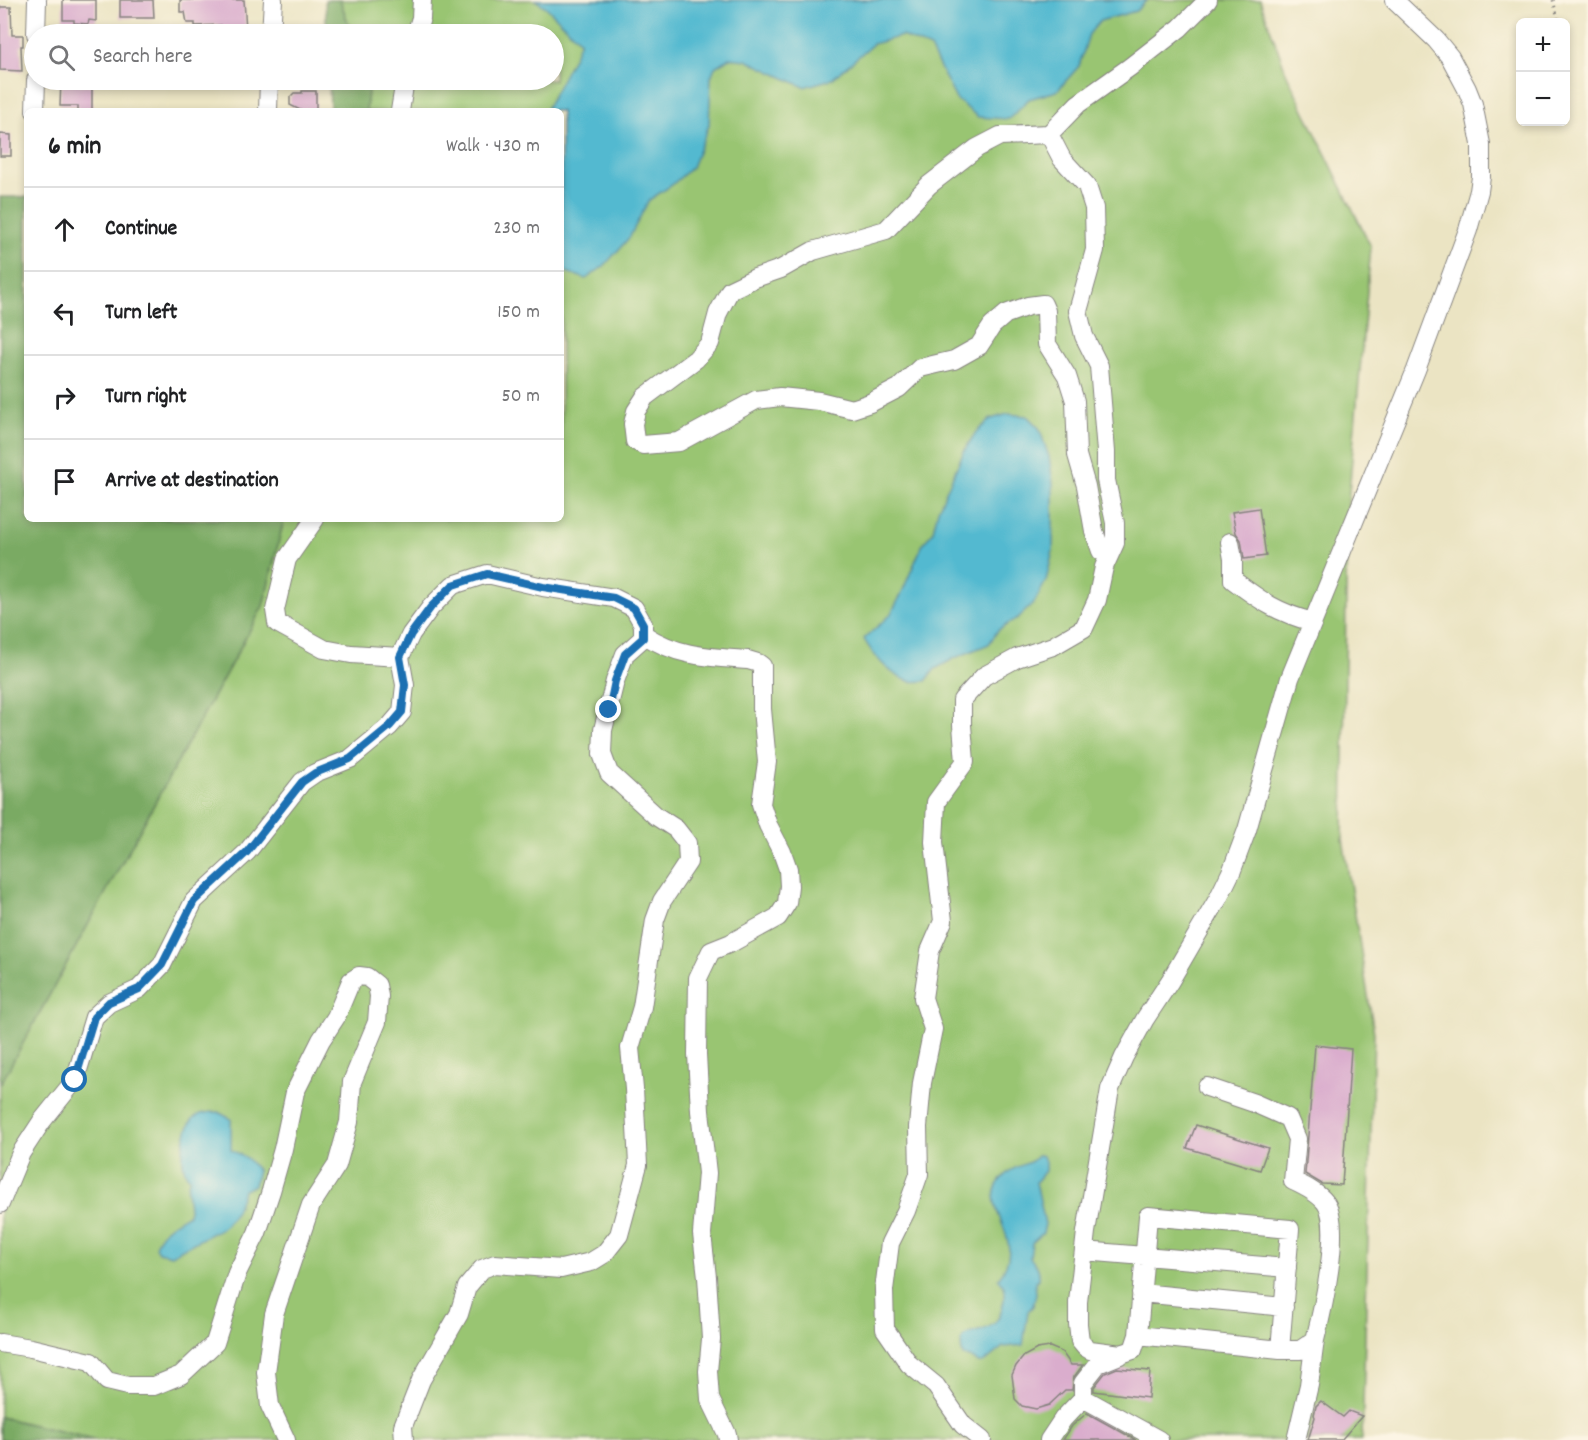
<!DOCTYPE html>
<meta charset="utf-8">
<style>
:root{--surface:#fff;--page:#f6f6f6;--text:#202124;--muted:#757577;--line:#e0e0e0}
body{margin:0;font-family:Dekko,sans-serif;background:var(--page);color:var(--text)}
.controls{position:absolute;right:18px;top:18px;display:grid;overflow:hidden;border-radius:9px;box-shadow:0 3px 9px #0003}
.controls button{width:54px;height:54px;display:grid;place-items:center;padding:0;border:0;border-bottom:2px solid var(--line);background:var(--surface);color:var(--text);font:30px sans-serif}
.stop{position:absolute;width:18px;height:18px;margin:-14px;border:4px solid #1f6fb2;border-radius:50%;background:#fff}
.stop.end{background:#1f6fb2;border-color:#fff;box-shadow:0 2px 6px #0008}
.list{margin:0;padding:0;list-style:none}
h2{display:flex;justify-content:space-between;align-items:center;height:78px;margin:0;padding:0 24px;font-size:26px}
h2 small{font-size:20px;font-weight:400;color:var(--muted)}
.list li{display:grid;grid-template-columns:39px 1fr auto;gap:18px;align-items:center;box-sizing:border-box;height:84px;padding:0 24px;border-top:2px solid var(--line)}
.list b{display:block;font-size:22px;white-space:nowrap}
.list em{font-size:20px;font-style:normal;color:var(--muted)}
.icon{flex:none;width:33px;height:33px;fill:none;stroke:currentColor;stroke-width:2;stroke-linecap:round;stroke-linejoin:round}
.map{position:relative;flex:none;width:1588px;height:1440px;overflow:hidden}
.search{position:absolute;background:var(--surface);box-shadow:0 3px 9px #0003;left:24px;top:24px;width:540px;height:66px;display:flex;align-items:center;gap:15px;box-sizing:border-box;padding:0 21px;border-radius:33px;color:var(--muted);font-size:22px}
.panel{position:absolute;background:var(--surface);box-shadow:0 3px 9px #0003;left:24px;top:108px;width:540px;height:414px;border-radius:9px}
.map>svg:first-child{display:block}
.green{fill:#99c572;stroke:#5e7456;stroke-width:1.5}
.forest{fill:#7aaa64;stroke:#4e6650;stroke-width:1.5}
.water{fill:#52b9d0;stroke:#3a6e86;stroke-width:1.5}
.building{fill:#daadcd}
.lines{fill:none;stroke-linecap:round;stroke-linejoin:round}
.minor-casing{stroke:#86837f;stroke-width:20}
.path{stroke:#86837f;stroke-width:3;stroke-dasharray:1.5 4.5;stroke-linecap:butt}
.minor{stroke:#fff;stroke-width:18}
.route{stroke:#1f6fb2;stroke-width:8}
</style>
<div class="map">
<svg width="1588" height="1440" viewBox="0 0 1588 1440">
<rect width="100%" height="100%" fill="#fcf5e5"/>
<filter id="ink" filterUnits="userSpaceOnUse"><feTurbulence type="fractalNoise" baseFrequency=".0167" numOctaves="2"/><feDisplacementMap in="SourceGraphic" scale="12" xChannelSelector="R" yChannelSelector="G"/><feConvolveMatrix kernelMatrix="1 2 1 2 8 2 1 2 1" color-interpolation-filters="sRGB"/></filter>
<filter id="wash" filterUnits="userSpaceOnUse"><feTurbulence type="fractalNoise" baseFrequency=".008" numOctaves="4" result="noise"/><feDisplacementMap in="SourceGraphic" scale="24" xChannelSelector="R" yChannelSelector="G"/><feGaussianBlur stdDeviation="1.35" result="paint"/><feColorMatrix in="noise" values="0 0 0 0 0 0 0 0 0 0 0 0 0 0 0 0 0 1.4 0 .05"/><feComposite in="paint" operator="in"/></filter>
<g filter="url(#wash)">
<rect width="100%" height="100%" fill="#ebe4c3"/>
<path class="green" d="M340 0H1260L1287 75 1371 247 1347 515 1343 839 1374 1033 1362 1440H97L0 1417V1085L263 606 284 519H561V111H366L369 80H554V34H352Z"/>
<path class="forest" d="M325 0H340L352 34H327Z
M329 80H369L366 111H330Z
M0 197H27V519H284L263 606 0 1085Z
M0 1417 97 1440H0Z"/>
<path class="water" d="M535 0H1147L1136 11 1100 21 1089 34 1079 66 1057 91 1029 99 1009 119 978 117 956 99 930 48 902 36 873 44 832 79 804 87 746 60 729 58 715 67 711 77 709 125 692 167 672 185 649 200 629 238 604 266 586 279 561 270V111H545L574 56 580 41 546 7Z
M1008 414 1027 416 1039 428 1049 457 1053 483V551L1046 581 1034 603 1018 618 998 630 989 644 955 658 935 669 926 681C920 681 912 683 906 680 889 674 873 655 864 639L890 615 900 597 922 546 933 531 938 510 964 451 976 432 991 419Z
M218 1112 231 1119V1150L247 1158 258 1171 254 1185 243 1191 236 1211 224 1227 171 1255 158 1252 155 1247C160 1229 174 1223 189 1214 190 1201 184 1191 190 1178 177 1169 183 1128 195 1117 201 1112 211 1112 218 1112Z
M1039 1155 1043 1156 1045 1162V1171L1036 1182 1045 1224 1043 1233 1032 1243 1030 1258C1037 1265 1040 1269 1039 1279L1035 1281 1036 1294 1033 1306 1028 1311 1023 1345 1003 1347 983 1363H978L975 1360 963 1356C962 1351 959 1343 963 1338 966 1334 971 1333 975 1332 996 1327 1000 1320 1004 1300 1006 1292 1005 1284 998 1279 1032 1235 972 1207 1004 1176 1012 1167 1022 1166 1032 1161 1035 1159 1036 1156 1039 1155Z"/>
<g id="blocks">
<path class="building" d="M63 0H96V21L89 20 88 24 74 23V20H63Z
M120 0H153L154 18H120Z
M180 0H244L246 29H221V25L195 26V23H187L185 12H180Z
M0 7H11L12 35H23V46H21L22 71 0 70Z
M61 80H79V85H92V111H78V106H60Z
M302 91H316V111H302L290 105V97L294 93H302Z
M0 134 11 135V156H0Z
M1259 508 1266 556 1244 559 1241 540 1236 533 1232 512Z
M1315 1045 1351 1049 1342 1185 1322 1184 1305 1174Z
M1196 1125 1268 1148 1260 1170 1187 1148Z
M1050 1347 1062 1352 1071 1365H1083L1074 1377 1072 1390H1065L1049 1405 1036 1409 1022 1406 1015 1399 1012 1375 1016 1366 1024 1356 1037 1349Z
M1117 1368 1150 1371 1148 1398 1094 1391V1387L1105 1373Z
M1321 1401 1343 1417 1349 1411 1362 1416 1341 1440H1308L1315 1417 1314 1415 1316 1406Z
M1087 1413 1136 1440H1063L1072 1426Z"/>
</g>
</g>
<g filter="url(#ink)">
<use href="#blocks" fill-opacity="0" stroke="#86837f" stroke-width="1.5"/>
<g class="lines">
<g class="minor-casing">
<path id="minor" d="M36 34 37 0
M271 34 273 0
M416 34 421 18 422 0
M35 111 36 80
M268 111 269 80
M400 111 405 80
M1049 134 1000 136 977 148 929 185 886 230 813 251 781 269 755 278 730 290 718 313 710 343 696 359 645 397 636 411 633 424 635 441 643 445 679 442 756 400 780 397 819 401 852 409 870 403 899 388 920 368 954 360 979 346 992 326 1006 314 1028 306 1043 304 1046 311 1047 344 1067 376 1075 401 1077 455 1086 486 1094 531 1101 551 1109 556
M315 519 287 559 275 610 277 623 324 649 351 654 400 657 411 634 431 607 453 585 487 574 543 587 614 598 634 608 643 624V638L625 654 615 681 603 730 602 754 609 773 656 816 676 829 687 843 688 862 662 901 655 920 642 1007 630 1048 634 1089 638 1165 619 1235 604 1254 591 1262 561 1269 495 1264 482 1269 467 1287 459 1314 421 1380 403 1426 404 1440
M1230 542 1233 559V580C1261 601 1278 613 1313 622
M643 634C678 657 707 657 748 660L758 663 762 666V709L767 762 761 804 768 825 782 852 788 869 789 886 787 903 778 917 731 943 711 951 698 978 697 1054 700 1111 707 1173 702 1234 707 1277 711 1339 708 1371 710 1399 727 1434 728 1440
M0 1204 21 1153 42 1121 75 1080 94 1017 109 1003 139 989 162 965 194 901 247 852 302 782 315 773 350 759 390 726 402 712 405 685 400 657
M1084 1251 1287 1268
M1141 1293 1284 1307
M1138 1335 1280 1350H1300L1315 1340C1322 1313 1343 1223 1325 1202 1317 1192 1304 1186 1293 1181L1297 1139 1288 1118 1254 1103 1207 1087
M0 1343 31 1348 91 1362 107 1381 128 1386H154L181 1375 215 1343 237 1273 257 1233 271 1191 283 1149 295 1092 321 1040 336 1017 351 981 359 976 367 977 377 985 379 996 377 1022 352 1082 349 1122 337 1165 311 1205 274 1314 266 1372 270 1406 286 1440
M1280 1350 1290 1229 1148 1216 1138 1335 1133 1350 1121 1354 1090 1350 1085 1347 1080 1341 1078 1324V1302L1086 1232 1110 1089 1124 1057 1145 1019 1170 981 1218 899 1232 870 1247 830 1290 678 1416 370 1468 230 1479 191 1481 177V144L1473 104 1467 89 1450 57 1436 40 1394 0
M1083 1398 1159 1440
M982 1440 963 1425 936 1386 909 1364 885 1329 884 1290 890 1243 906 1211 919 1174 918 1127 922 1083 933 1029 923 998 930 951 943 921 934 842 936 802 965 762 962 725V700L984 676 1017 658 1053 646 1084 628 1097 600 1104 567 1115 543V523L1106 480V452L1099 366 1084 336 1078 311 1095 250 1094 208 1087 186 1062 159 1049 134 1078 104 1130 67 1180 28 1208 0
M1049 1440 1063 1419 1083 1398V1383L1098 1364 1120 1355
M1296 1440 1309 1385 1315 1340"/>
</g>
<path class="path" d="M1553 0 1559 22"/>
<use href="#minor" class="minor"/>
</g>
</g>
<g class="lines" filter="url(#ink)">
<path class="route" d="M75 1080 94 1017 109 1002 139 989 162 965 194 901 247 852 302 782 315 773 350 759 390 726 402 712 405 685 400 657 411 634 431 607 453 585 487 574 543 587 614 598 634 608 643 624V638L625 654 615 681 609 710"/>
</g>
</svg>
<div class="controls">
<button>+</button>
<button>−</button>
</div>
<div class="stop" style="left:75px;top:1080px"></div>
<div class="stop end" style="left:609px;top:710px"></div>
<div class="search"><svg class="icon" aria-label="search" viewBox="0 0 24 24"><circle cx="10" cy="10" r="6"/><path d="M15 15l6 6"/></svg>Search here</div>
<section class="panel">
<h2>6 min<small>Walk · 430 m</small></h2>
<ul class="list">
<li><svg class="icon" aria-label="ahead" viewBox="0 0 24 24"><path d="M12 20V5M6 11l6-6 6 6"/></svg><div><b>Continue</b></div><em>230 m</em></li>
<li><svg class="icon" aria-label="left" viewBox="0 0 24 24"><path d="M17 20v-9H6M10 6l-5 5 5 5"/></svg><div><b>Turn left</b></div><em>150 m</em></li>
<li><svg class="icon" aria-label="right" viewBox="0 0 24 24"><path d="M7 20v-9h11M14 6l5 5-5 5"/></svg><div><b>Turn right</b></div><em>50 m</em></li>
<li><svg class="icon" aria-label="arrive" viewBox="0 0 24 24"><path d="M6 21V4h12l-3 4 3 4H6"/></svg><div><b>Arrive at destination</b></div></li>
</ul>
</section>
</div>
